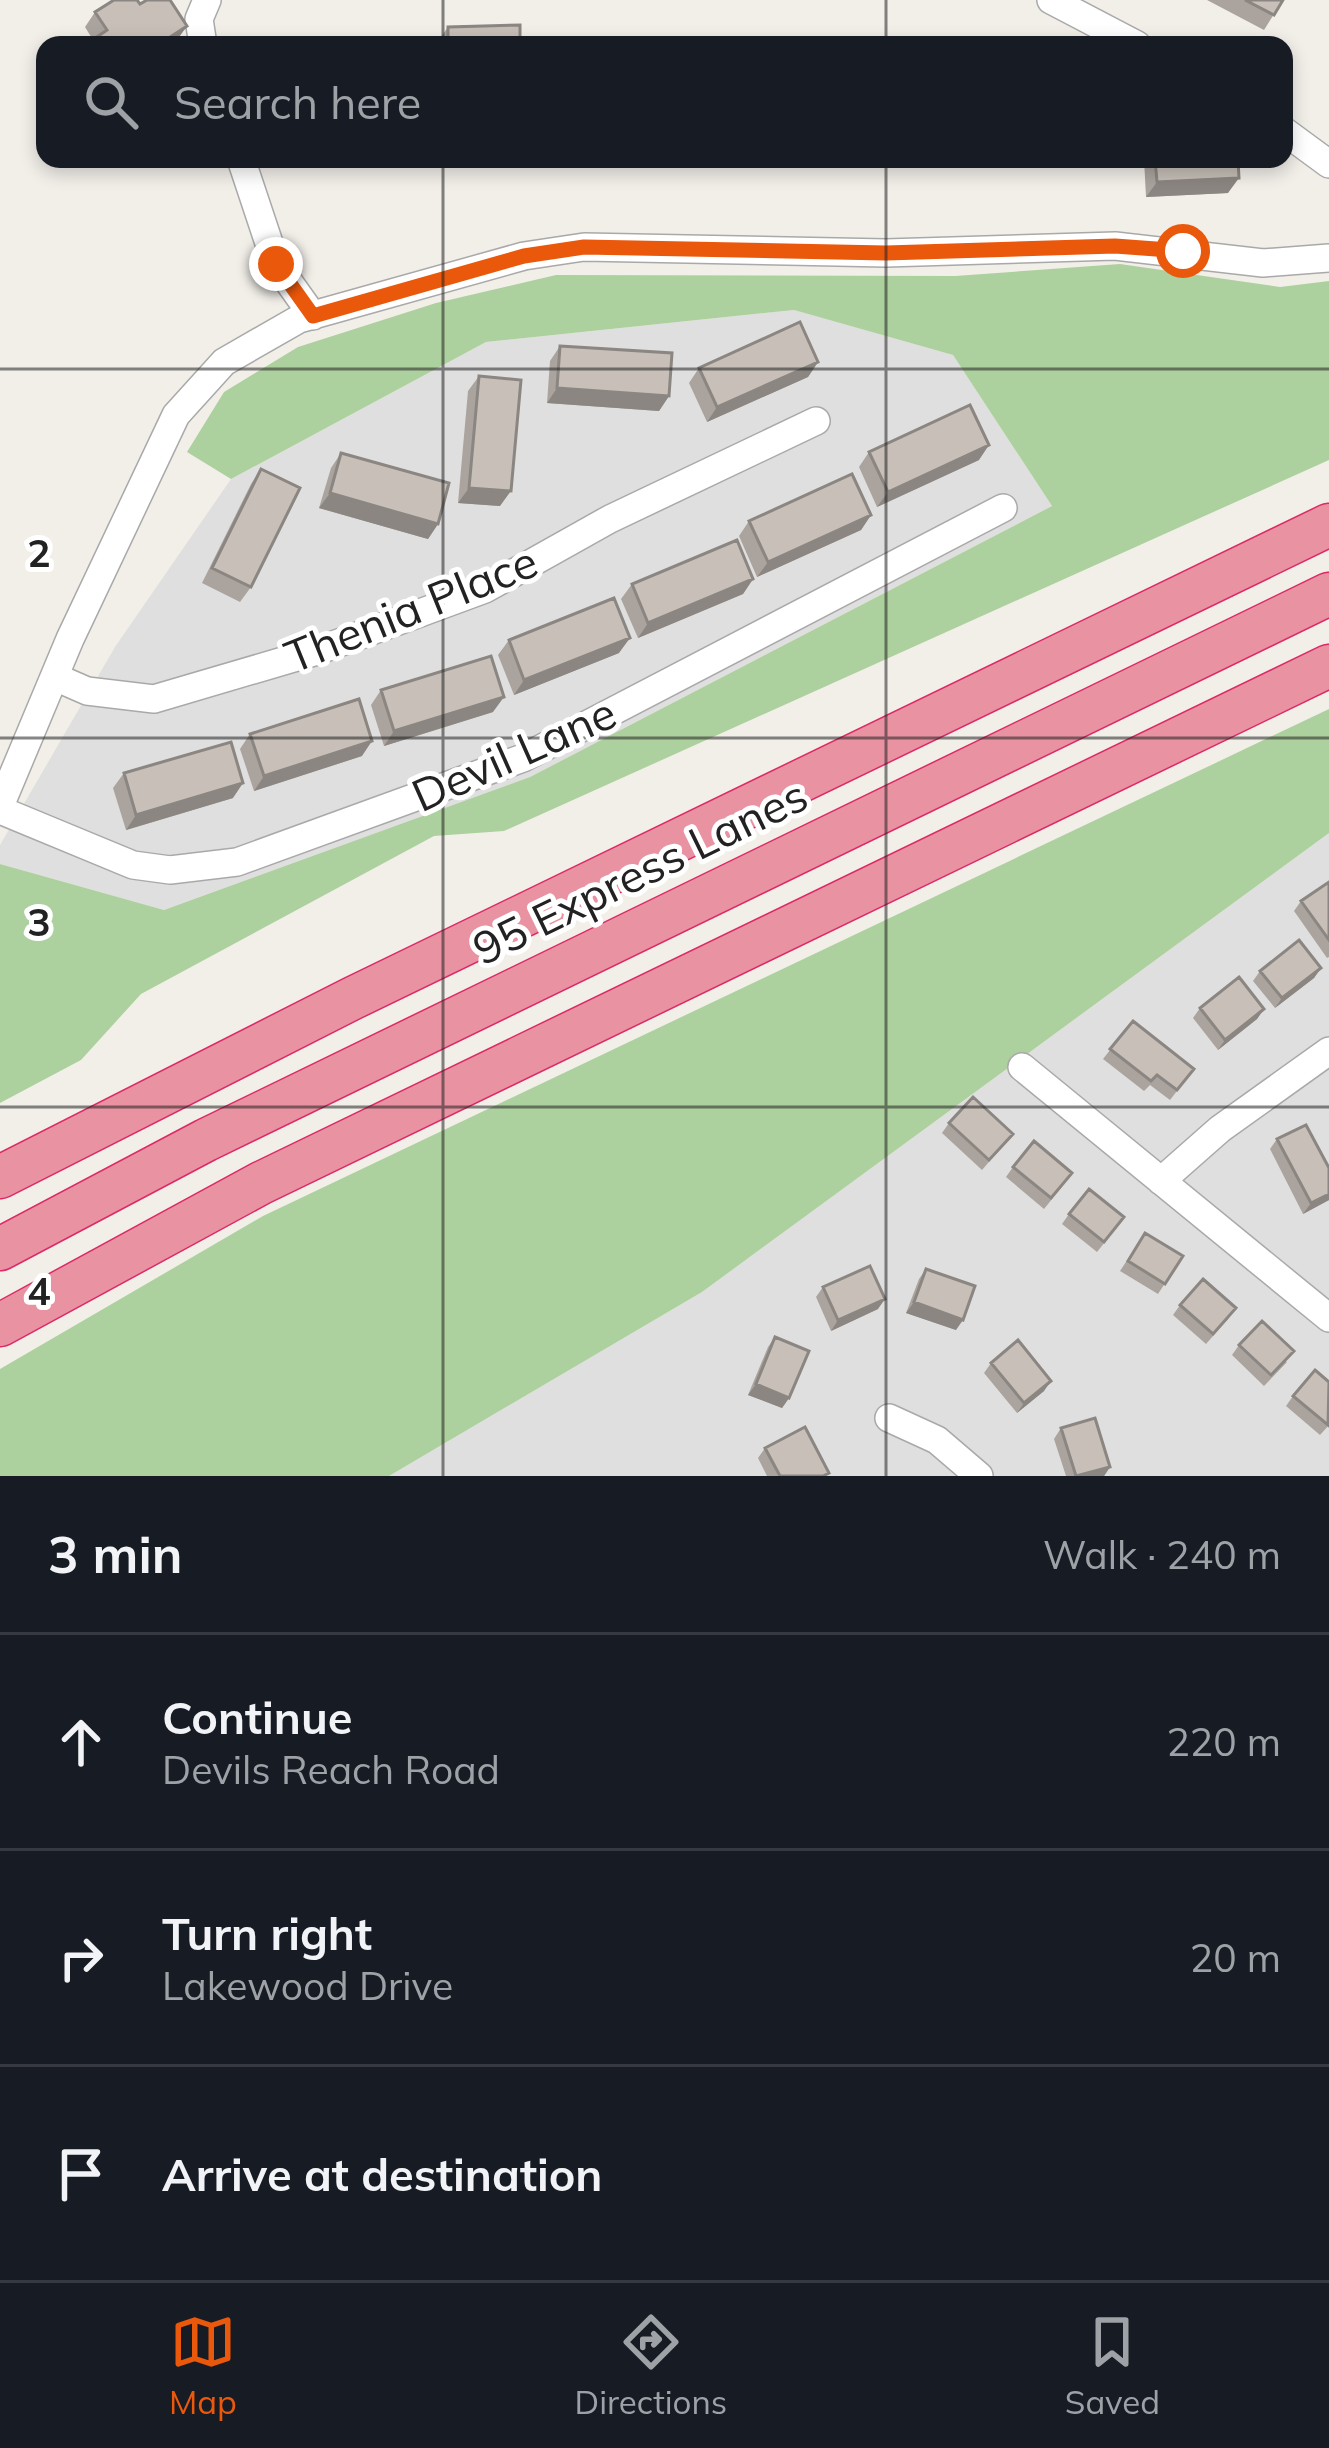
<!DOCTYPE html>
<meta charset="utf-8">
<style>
:root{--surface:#171b24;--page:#20242c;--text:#f1f3f6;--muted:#9ea1a6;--line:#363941;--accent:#ea580c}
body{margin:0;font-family:Mulish,sans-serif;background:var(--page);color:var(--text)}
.stop{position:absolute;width:36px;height:36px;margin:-27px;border:9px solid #ea580c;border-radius:50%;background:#fff}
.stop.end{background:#ea580c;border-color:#fff;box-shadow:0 3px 12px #0008}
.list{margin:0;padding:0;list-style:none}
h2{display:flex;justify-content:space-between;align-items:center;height:156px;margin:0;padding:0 48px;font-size:51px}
h2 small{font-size:39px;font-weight:400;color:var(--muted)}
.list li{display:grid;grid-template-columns:78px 1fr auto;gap:36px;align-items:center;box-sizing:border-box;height:216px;padding:0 48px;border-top:3px solid var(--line)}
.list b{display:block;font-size:45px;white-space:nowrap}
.list p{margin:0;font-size:39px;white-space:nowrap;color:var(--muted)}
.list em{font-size:39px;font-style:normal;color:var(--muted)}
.icon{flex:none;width:66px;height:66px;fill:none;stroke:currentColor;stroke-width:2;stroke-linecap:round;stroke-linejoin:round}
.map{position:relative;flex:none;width:1329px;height:1476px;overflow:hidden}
.search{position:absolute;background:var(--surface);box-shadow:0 6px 18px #0003;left:36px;right:36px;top:36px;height:132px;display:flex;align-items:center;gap:30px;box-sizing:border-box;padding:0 42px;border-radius:24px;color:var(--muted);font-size:45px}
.sheet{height:804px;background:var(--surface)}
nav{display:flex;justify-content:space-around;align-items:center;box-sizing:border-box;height:168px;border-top:3px solid var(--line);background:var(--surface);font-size:33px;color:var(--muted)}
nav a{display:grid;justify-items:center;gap:6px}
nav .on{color:var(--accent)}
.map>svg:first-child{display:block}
.residential{fill:#e0dfdf}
.forest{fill:#add19e}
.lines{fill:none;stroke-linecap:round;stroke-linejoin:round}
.minor-casing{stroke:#a9a9a9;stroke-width:30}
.highway-casing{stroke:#dc2a67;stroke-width:45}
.minor{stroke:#fff;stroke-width:27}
.highway{stroke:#e892a2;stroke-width:42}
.wall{fill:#aba49e}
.shaded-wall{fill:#8b8681}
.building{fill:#c7bfb8;stroke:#8b8681;stroke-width:3}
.route{stroke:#ea580c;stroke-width:15}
.grid{fill:none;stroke:#222;stroke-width:3;stroke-opacity:0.55}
.labels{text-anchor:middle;stroke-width:10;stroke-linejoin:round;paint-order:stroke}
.street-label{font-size:45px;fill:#222;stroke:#fff}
.grid-label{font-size:39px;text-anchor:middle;font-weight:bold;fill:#222;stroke:#fff;stroke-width:10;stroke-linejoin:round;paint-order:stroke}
</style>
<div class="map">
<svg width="1329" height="1476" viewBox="0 0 1329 1476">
<rect width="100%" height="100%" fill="#f2efe9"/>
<path class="residential" d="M794 310 953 355 1052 506 530 777 164 910 0 864V845L115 647 231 479 486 342Z
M1329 833V1476H389L702 1292Z"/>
<path class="forest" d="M1120 264 1280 287 1329 281V460L504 831 434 836 141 994 81 1060 0 1103V864L164 910 530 777 1052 506 953 355 794 310 486 342 231 479 187 452 224 392 298 347 436 303 556 275 955 276Z
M1329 709V833L702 1292 389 1476H0V1369L263 1216Z"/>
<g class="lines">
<g class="minor-casing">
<path id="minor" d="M1051 0 1137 45
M203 45 199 19 207 0
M1284 131 1329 164
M241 159 276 264 313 316
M55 677 87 691 154 699 317 651 485 589 610 519 816 421
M0 806 70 639 176 415 224 362 299 319 524 256 584 247 886 253 1115 246 1263 263 1329 258
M0 810 133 865 170 870 237 862 523 758 1003 508
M1022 1067 1329 1318
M1161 1181 1220 1129 1329 1051
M889 1418 937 1440 979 1476"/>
</g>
<g class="highway-casing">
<path id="highway" d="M0 1177 353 998 1329 525
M0 1249 206 1140 1329 594
M0 1325 261 1183 1329 666"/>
</g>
<use href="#minor" class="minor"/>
<use href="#highway" class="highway"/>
</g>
<path class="wall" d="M1207 0H1283L1264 30Z
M140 4 187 26 176 41 93 40 85 27 95 12Z
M448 27 520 45H441V37Z
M1144 159H1238L1228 193 1146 197Z
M560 346 669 396 659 411 547 403 550 361Z
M818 362 808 377 707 422 689 383 699 368Z
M479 376 500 506 458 503 468 391Z
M869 452 979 460 877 507 859 467Z
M341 453 438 524 428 539 319 508 331 468Z
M261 469 251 587 240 602 202 583 251 484Z
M871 515 861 530 757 577 739 536 749 521Z
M753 579 743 594 638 638 621 599 632 584Z
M509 640 619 653 514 695 498 655Z
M381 690 493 712 384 746 371 705Z
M250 734 362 756 254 791 240 749Z
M124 773 233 798 126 830 113 788Z
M1329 882V957L1327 958 1294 911 1301 901Z
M1321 968 1314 978 1275 1008 1253 981 1260 971Z
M1200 1008 1264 1009 1257 1019 1218 1050 1193 1018Z
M1133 1021 1194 1069 1170 1100 1150 1085 1144 1091 1103 1059Z
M949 1123 1013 1134 982 1170 942 1133Z
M1277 1139 1329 1200 1303 1214 1270 1149Z
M1013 1167 1065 1183 1044 1209 1006 1177Z
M1069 1214 1117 1227 1097 1252 1062 1224Z
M1145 1233 1183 1256 1158 1294 1120 1271Z
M926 1269 956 1330 906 1313 919 1279Z
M823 1287 878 1309 831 1331 816 1297Z
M1180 1305 1229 1318 1206 1344 1173 1315Z
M775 1337 789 1398 782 1408 748 1395 768 1347Z
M1239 1345 1287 1362 1264 1386 1232 1355Z
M991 1363 1044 1391 1017 1413 984 1373Z
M1329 1382V1425L1320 1435 1286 1406 1293 1396Z
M1061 1428 1110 1467 1104 1476H1066L1054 1439Z
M765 1448 827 1476H767L758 1458Z"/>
<path class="shaded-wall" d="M187 26 176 41 170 45H158Z
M956 159H983L981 162 955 161Z
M1239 178 1228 193 1146 197 1157 182Z
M818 362 808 377 707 422 717 407Z
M557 388 669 396 659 411 547 403Z
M989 445 979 460 877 507 888 492Z
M469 488 511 491 500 506 458 503Z
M330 493 438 524 428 539 319 508Z
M871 515 861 530 757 577 768 562Z
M753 579 743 594 638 638 648 623Z
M630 638 619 653 514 695 524 680Z
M504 697 493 712 384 746 394 731Z
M372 741 362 756 254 791 264 776Z
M243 783 233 798 126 830 136 815Z
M1321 968 1314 978 1275 1008 1282 998Z
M1264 1009 1257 1019 1218 1050 1225 1040Z
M1329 1194V1200L1303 1214 1311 1203Z
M885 1299 878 1309 831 1331 838 1320Z
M914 1302 963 1320 956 1330 906 1313Z
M1051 1381 1044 1391 1017 1413 1024 1403Z
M756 1384 789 1398 782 1408 748 1395Z
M1110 1467 1104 1476H1080Z"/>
<path class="building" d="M114 0H137L140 4 147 0H170L187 26 158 45H85L107 30 95 12Z
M1245 0H1283L1274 15Z
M520 25V45H448V27Z
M1155 159H1238L1239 178 1157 182Z
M800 322 818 362 717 407 699 368Z
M560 346 672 353 669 396 557 388Z
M479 376 521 380 511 491 469 488Z
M970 405 989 445 888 492 869 452Z
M341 453 449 483 438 524 330 493Z
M261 469 300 488 251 587 212 568Z
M852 474 871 515 768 562 749 521Z
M737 540 753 579 648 623 632 584Z
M614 598 630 638 524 680 509 640Z
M491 656 504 697 394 731 381 690Z
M359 699 372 741 264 776 250 734Z
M231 742 243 783 136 815 124 773Z
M1329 882V940L1301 901Z
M1299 940 1321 968 1282 998 1260 971Z
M1239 977 1264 1009 1225 1040 1200 1008Z
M1133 1021 1194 1069 1177 1090 1157 1075 1151 1081 1110 1049Z
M973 1097 1013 1134 989 1160 949 1123Z
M1306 1125 1329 1168V1194L1311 1203 1277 1139Z
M1034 1141 1072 1173 1051 1198 1013 1167Z
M1089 1189 1124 1217 1104 1242 1069 1214Z
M1145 1233 1183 1256 1165 1284 1128 1261Z
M870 1266 885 1299 838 1320 823 1287Z
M926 1269 975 1286 963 1320 914 1302Z
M1203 1279 1236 1308 1213 1334 1180 1305Z
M1262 1321 1294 1351 1271 1375 1239 1345Z
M775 1337 809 1351 789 1398 756 1384Z
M1018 1340 1051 1381 1024 1403 991 1363Z
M1315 1370 1329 1382 1328 1425 1293 1396Z
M1095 1418 1110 1467 1076 1476 1061 1428Z
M805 1427 829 1473 823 1476H780L765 1448Z"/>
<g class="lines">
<path class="route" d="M276 264 313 316 524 256 584 247 886 253 1115 246 1183 251"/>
</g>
<path class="grid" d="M443 0V45M886 0V45M443 159V1476M886 159V1476M0 369H1329M0 738H1329M0 1107H1329"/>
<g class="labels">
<g class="street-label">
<text transform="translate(411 609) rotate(-22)" y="16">Thenia Place</text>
<text transform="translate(514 754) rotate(-24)" y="16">Devil Lane</text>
<text transform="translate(640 872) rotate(-26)" y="16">95 Express Lanes</text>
</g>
</g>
<g class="grid-label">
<text x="39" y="567">2</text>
<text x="39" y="936">3</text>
<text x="39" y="1305">4</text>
</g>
</svg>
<div class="stop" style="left:1183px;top:251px"></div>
<div class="stop end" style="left:276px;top:264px"></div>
<div class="search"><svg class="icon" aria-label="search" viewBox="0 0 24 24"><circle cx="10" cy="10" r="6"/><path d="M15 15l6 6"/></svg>Search here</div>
</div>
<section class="sheet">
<h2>3 min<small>Walk · 240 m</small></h2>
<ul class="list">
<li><svg class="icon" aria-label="ahead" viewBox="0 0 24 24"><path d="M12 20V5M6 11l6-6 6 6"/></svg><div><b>Continue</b><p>Devils Reach Road</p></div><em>220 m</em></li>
<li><svg class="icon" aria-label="right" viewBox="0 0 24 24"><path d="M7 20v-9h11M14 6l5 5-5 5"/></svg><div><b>Turn right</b><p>Lakewood Drive</p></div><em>20 m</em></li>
<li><svg class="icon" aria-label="arrive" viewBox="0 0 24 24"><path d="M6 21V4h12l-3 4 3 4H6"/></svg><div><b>Arrive at destination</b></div></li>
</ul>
</section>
<nav>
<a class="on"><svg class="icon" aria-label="map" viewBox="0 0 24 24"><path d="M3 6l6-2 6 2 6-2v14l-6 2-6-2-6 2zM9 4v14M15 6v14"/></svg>Map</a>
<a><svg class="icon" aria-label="directions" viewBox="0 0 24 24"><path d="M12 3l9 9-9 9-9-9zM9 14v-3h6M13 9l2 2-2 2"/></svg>Directions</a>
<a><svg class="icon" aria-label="saved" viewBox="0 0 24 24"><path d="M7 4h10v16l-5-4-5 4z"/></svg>Saved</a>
</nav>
